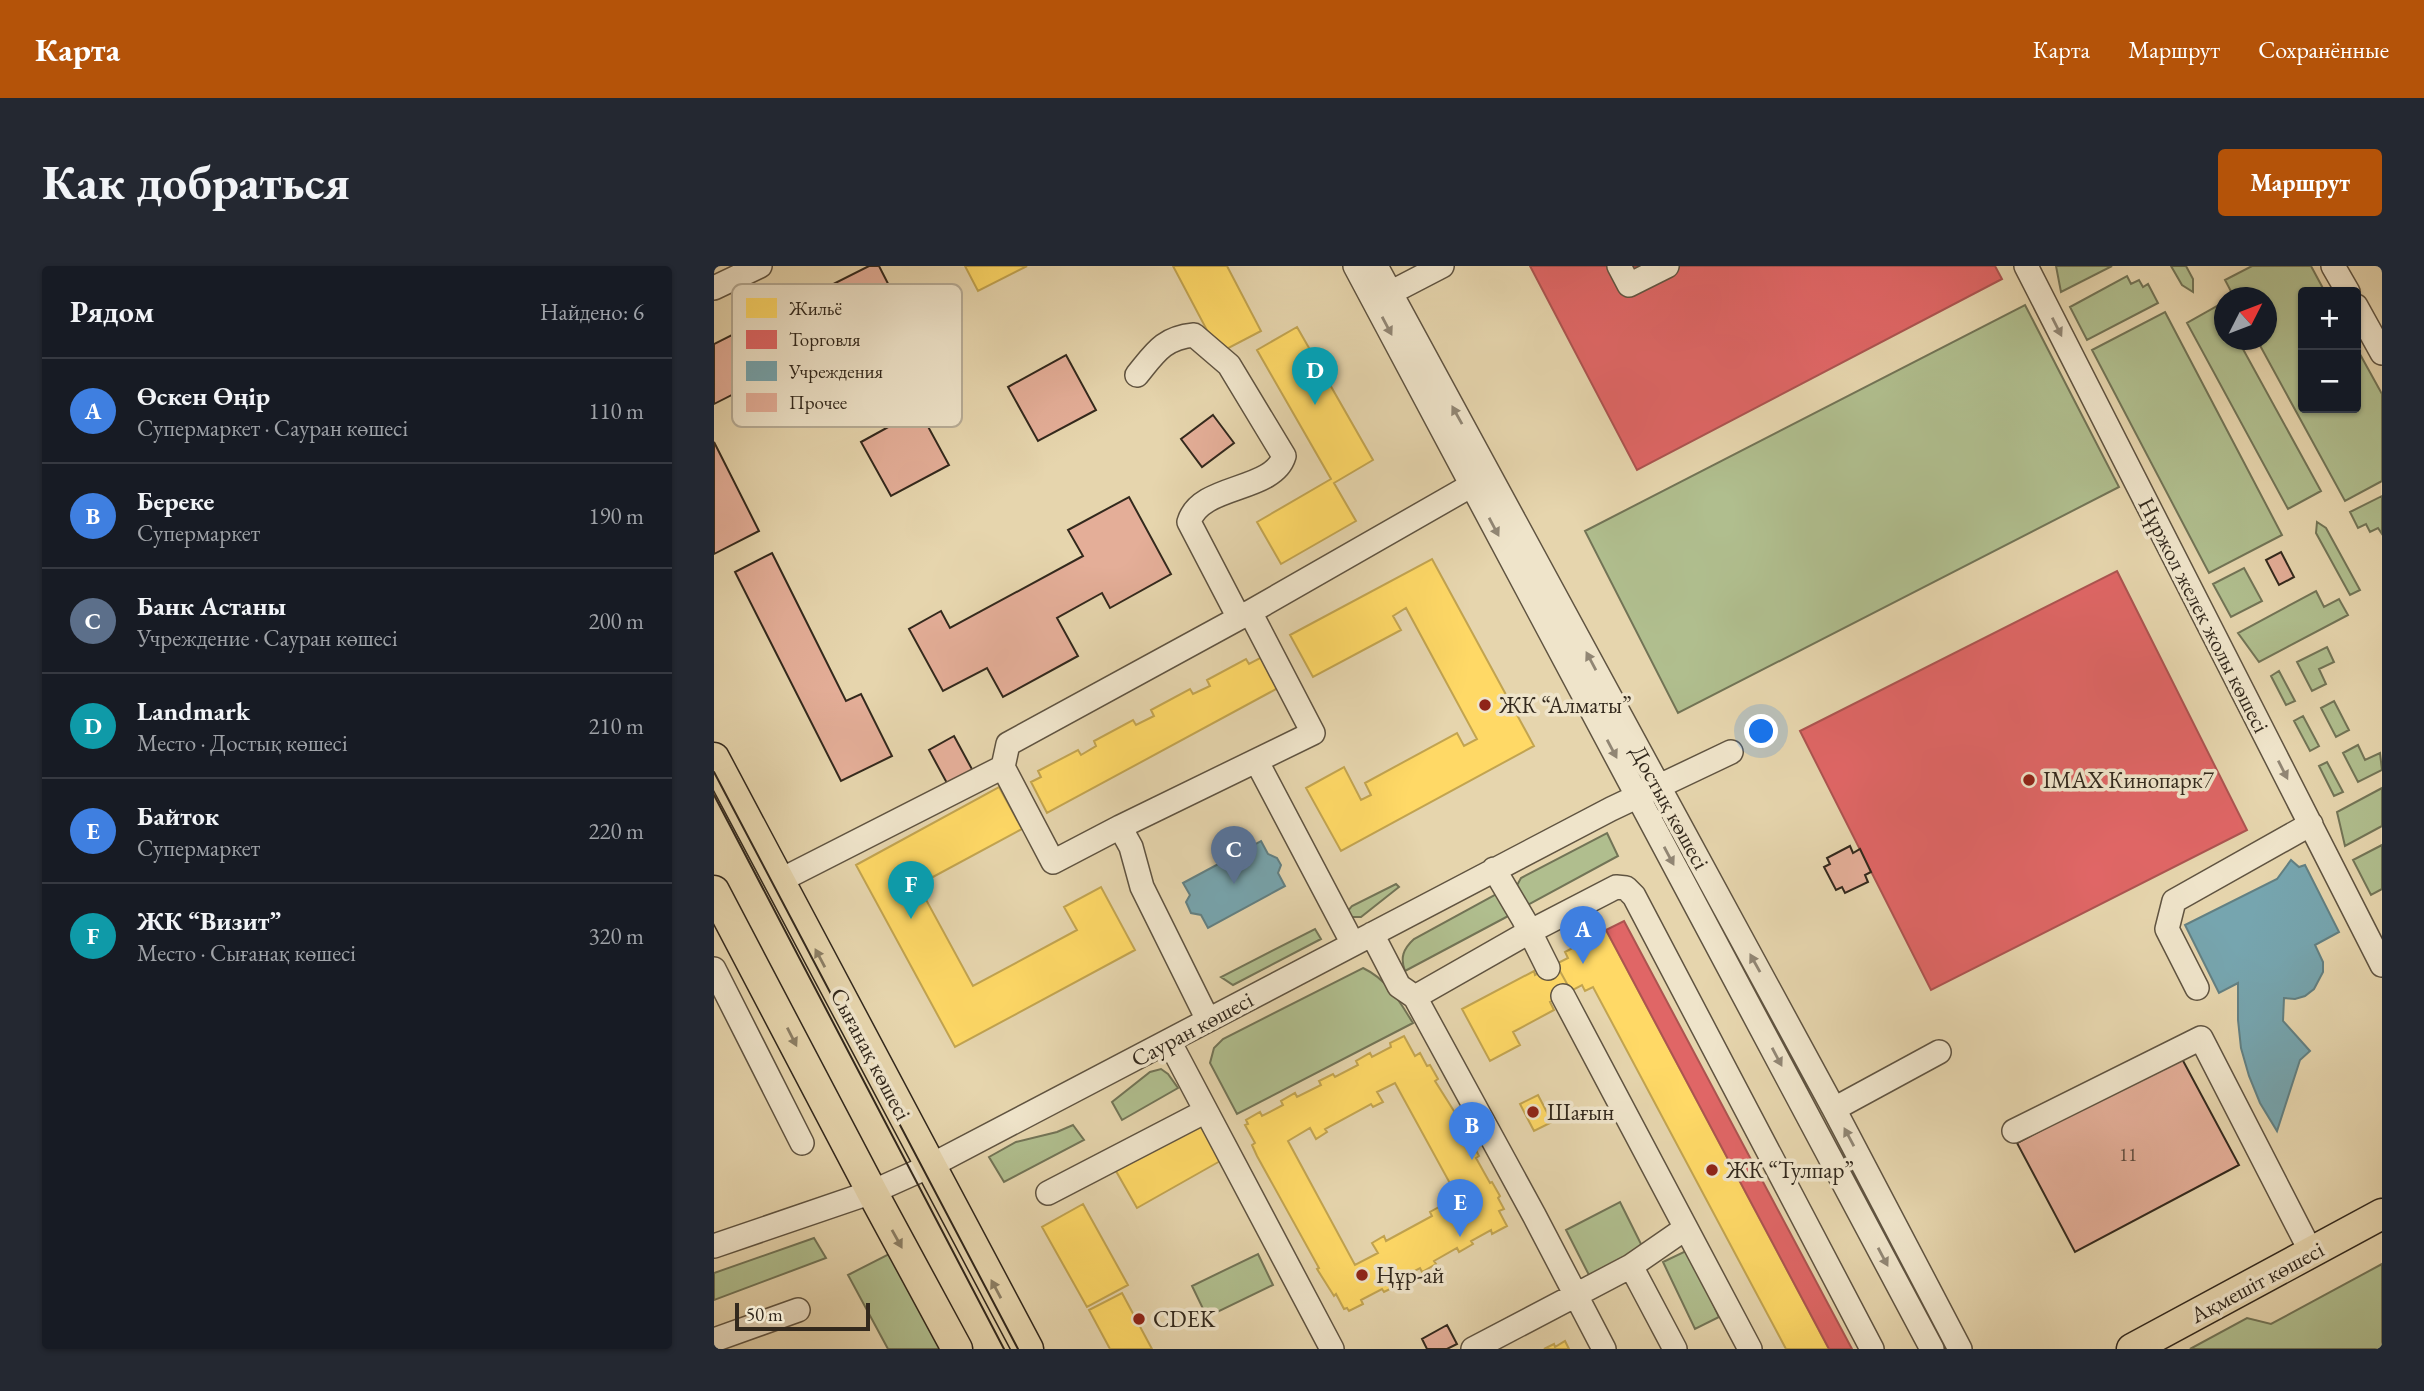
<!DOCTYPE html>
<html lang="ru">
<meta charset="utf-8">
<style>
:root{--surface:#171b24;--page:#242831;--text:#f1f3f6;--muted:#9ea1a6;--line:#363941;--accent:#b45309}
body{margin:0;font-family:"EB Garamond",serif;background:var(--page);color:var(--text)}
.controls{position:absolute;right:21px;top:21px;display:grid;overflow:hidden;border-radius:7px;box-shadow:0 2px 5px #0004}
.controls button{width:63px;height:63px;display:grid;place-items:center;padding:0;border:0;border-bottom:2px solid var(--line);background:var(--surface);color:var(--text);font:35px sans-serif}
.compass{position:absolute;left:1500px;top:21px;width:63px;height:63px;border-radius:50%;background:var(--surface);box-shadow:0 2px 5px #0004;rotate:48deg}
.scale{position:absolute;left:21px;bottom:18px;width:135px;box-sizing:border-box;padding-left:7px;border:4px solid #33291d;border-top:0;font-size:19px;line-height:24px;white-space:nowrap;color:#33291d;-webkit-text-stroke:5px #efe4ca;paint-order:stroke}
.you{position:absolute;left:1048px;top:466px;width:24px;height:24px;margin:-18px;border:5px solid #fff;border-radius:50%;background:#1a73e8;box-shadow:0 0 0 10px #1a73e833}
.badge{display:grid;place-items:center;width:46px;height:46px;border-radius:50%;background:var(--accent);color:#fff;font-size:23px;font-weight:700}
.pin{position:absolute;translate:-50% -58px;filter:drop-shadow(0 2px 4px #0008)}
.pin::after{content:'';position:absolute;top:37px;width:24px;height:21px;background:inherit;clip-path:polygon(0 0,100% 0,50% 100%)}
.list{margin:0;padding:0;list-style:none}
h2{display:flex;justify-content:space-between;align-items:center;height:91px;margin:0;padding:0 28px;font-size:30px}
h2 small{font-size:23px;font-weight:400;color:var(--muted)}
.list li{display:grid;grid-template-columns:46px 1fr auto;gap:21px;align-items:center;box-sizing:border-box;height:105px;padding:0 28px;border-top:2px solid var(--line)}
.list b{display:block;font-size:26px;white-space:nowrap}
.list p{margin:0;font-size:23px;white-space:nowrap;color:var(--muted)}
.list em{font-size:23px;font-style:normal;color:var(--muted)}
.map{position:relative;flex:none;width:1668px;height:1083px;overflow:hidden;border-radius:7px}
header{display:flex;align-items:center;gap:42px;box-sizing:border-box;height:98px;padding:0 35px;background:var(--accent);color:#fff}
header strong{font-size:33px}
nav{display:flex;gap:38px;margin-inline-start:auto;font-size:24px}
.intro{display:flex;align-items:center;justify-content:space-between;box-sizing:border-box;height:168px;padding:0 42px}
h1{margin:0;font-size:49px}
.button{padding:18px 32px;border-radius:7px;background:var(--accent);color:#fff;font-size:24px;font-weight:700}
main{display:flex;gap:42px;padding:0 42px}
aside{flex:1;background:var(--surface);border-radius:7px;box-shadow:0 2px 5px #0004}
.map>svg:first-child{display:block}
.green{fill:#b0be8e;stroke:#727456;stroke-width:2}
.homes{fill:#ffd966;stroke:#c2a450;stroke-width:2;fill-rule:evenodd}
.shops{fill:#e06666;stroke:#ac5450;stroke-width:2}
.public{fill:#76a5af;stroke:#628083;stroke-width:2}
.building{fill:#e4ae98;stroke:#33291d;stroke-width:2}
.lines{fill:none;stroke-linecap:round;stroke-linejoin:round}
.minor-casing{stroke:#605441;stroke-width:26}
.major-casing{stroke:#33291d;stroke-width:33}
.minor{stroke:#efe4ca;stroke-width:23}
.major{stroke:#e6d5ad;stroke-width:30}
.tram{stroke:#33291d;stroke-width:2}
.oneway{fill:#918674}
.oneway2{fill:#8c7f65}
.poi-dot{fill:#8f2418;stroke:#efe4ca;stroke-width:2.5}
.labels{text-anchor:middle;stroke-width:7;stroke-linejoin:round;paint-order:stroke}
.number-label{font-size:19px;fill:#5f4a3c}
.street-label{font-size:23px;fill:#33291d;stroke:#efe4ca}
.poi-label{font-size:23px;fill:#33291d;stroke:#efe4ca;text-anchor:start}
.key{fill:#efe4ca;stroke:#b7ac96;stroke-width:2}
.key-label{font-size:19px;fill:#33291d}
</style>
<header>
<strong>Карта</strong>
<nav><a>Карта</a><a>Маршрут</a><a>Сохранённые</a></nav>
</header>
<div class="intro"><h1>Как добраться</h1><a class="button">Маршрут</a></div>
<main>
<aside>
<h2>Рядом<small>Найдено: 6</small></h2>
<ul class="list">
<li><span class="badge" style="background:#3f7fe0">A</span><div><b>Өскен Өңір</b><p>Супермаркет · Сауран көшесі</p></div><em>110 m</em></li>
<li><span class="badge" style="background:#3f7fe0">B</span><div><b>Береке</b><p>Супермаркет</p></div><em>190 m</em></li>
<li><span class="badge" style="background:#5c6f8a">C</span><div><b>Банк Астаны</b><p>Учреждение · Сауран көшесі</p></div><em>200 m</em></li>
<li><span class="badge" style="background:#0f9aa8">D</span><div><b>Landmark</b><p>Место · Достық көшесі</p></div><em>210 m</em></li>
<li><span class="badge" style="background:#3f7fe0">E</span><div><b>Байток</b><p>Супермаркет</p></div><em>220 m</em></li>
<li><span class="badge" style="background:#0f9aa8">F</span><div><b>ЖК “Визит”</b><p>Место · Сығанақ көшесі</p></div><em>320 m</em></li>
</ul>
</aside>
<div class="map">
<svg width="1668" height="1083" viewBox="0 0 1668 1083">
<rect width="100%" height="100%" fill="#e6d5ad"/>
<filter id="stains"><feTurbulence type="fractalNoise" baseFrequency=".00286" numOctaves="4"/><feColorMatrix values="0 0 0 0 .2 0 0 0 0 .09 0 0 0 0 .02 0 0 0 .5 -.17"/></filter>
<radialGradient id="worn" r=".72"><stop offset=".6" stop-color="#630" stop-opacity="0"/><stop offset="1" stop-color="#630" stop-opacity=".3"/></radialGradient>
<path class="green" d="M1342 0H1398L1347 26Z
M1457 0H1472L1479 13V26L1468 19Z
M1538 0H1597L1611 26H1589V142H1642V81L1668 128V215L1631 235 1543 74H1552V32L1520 31 1511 14Z
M1413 10 1417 18 1425 14 1429 21 1434 18 1444 37 1373 74 1356 41Z
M1311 39 1405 221 964 447 871 265Z
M1505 39 1510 49V74H1524L1607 225 1574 243 1473 57Z
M1451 46 1568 269 1495 307 1378 84Z
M1668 230V268L1664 262 1656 266 1652 258 1644 262 1636 246Z
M1603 256 1612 262 1646 324 1636 329 1602 267Z
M1530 302 1548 335 1517 351 1499 318Z
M1602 325 1610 341 1625 333 1634 349 1545 396 1524 367Z
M1613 381 1620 396 1605 403 1612 418 1598 425 1583 396Z
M1565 405 1581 435 1572 439 1557 410Z
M1620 435 1635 464 1622 471 1607 442Z
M1589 450 1605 480 1596 485 1580 455Z
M1644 479 1651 494 1666 487 1668 504 1644 516 1629 487Z
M1613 496 1629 526 1620 530 1605 500Z
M1668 522V560L1631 580 1623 546Z
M893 567 904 590 812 640 802 621 807 612Z
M1668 579V623L1657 629 1639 594Z
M682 618 685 621 647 651H637L634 645 638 640Z
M786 626 798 648 691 705C686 692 689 683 700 673Z
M601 663 607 673 519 719 507 711Z
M649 702C674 714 685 735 699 757L523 848 496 797 500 782 509 773Z
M447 803 454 808 464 822 408 854 398 836 436 806Z
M359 859 370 874 290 916 275 891 302 876 343 866Z
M906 936 931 986 877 1013 852 964Z
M100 972 112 992 0 1034V1007Z
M974 984 1005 1051 981 1063 949 996Z
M177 987 228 1083H174L134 1009Z
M544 988 559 1019 493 1051 478 1020Z
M1668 998V1083H1476L1533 1052 1557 1058Z"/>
<path class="homes" d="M251 0H313L264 25Z
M459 0H513L547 65 505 87Z
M583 61 659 194 620 217 642 255 567 298 543 256 617 213 543 84Z
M718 293 820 480 627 585 592 522 630 501 647 534 657 529 651 517 743 467 750 480 763 473 692 342 679 350 687 364 599 411 576 369Z
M548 391 564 422 333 547 317 516 327 511 324 505 364 484 367 489 382 480 380 475 419 454 422 459 440 450 437 444 476 423 479 428 496 420 493 414 532 393 535 398Z
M285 521 308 563 204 619 259 720 363 664 350 641 387 621 421 684 241 781 142 599Z
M892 664 1115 1083H1072L879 721 871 725 868 719 857 725 842 698 854 692 851 686Z
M842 698 857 725 836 736 840 744 799 766 806 779 776 795 748 743 820 705 821 709Z
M690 770 701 790 706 787 713 800 716 799 724 813 721 815 745 853 742 854 754 877 757 875 765 890 762 892 776 917 778 916 786 930 784 932 790 943 785 945 793 960 778 968 777 964 757 975 759 978 745 986 743 982 720 995 722 998 708 1006 706 1002 682 1015 684 1019 670 1026 668 1023 647 1034 649 1038 635 1045 633 1042 630 1043 622 1028 620 1030 603 1003 605 1002 543 890 538 879 541 877 531 859 534 858 532 854 546 846 548 850 569 839 567 835 581 827 583 831 607 819 605 815 619 808 621 811 644 799 642 795 656 787 658 791 677 781 676 777ZM681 817 749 941 731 951 725 941 716 946 718 950 672 975 670 970 658 977 664 987 641 999 574 875 596 862 602 873 613 866 611 863 657 838 659 841 669 836 663 826Z
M824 829 838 856 820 865 806 838Z
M493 853 515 890 423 942 402 905Z
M369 938 414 1019 373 1041 328 961Z
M408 1027 438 1083H396L375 1044Z
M851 1075 855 1083H830L840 1078 841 1081Z"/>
<path class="shops" d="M816 0H1281L1288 13 923 204Z
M1403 305 1533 564 1217 724 1086 465Z
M910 655 1138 1083H1115L892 664Z"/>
<path class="public" d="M547 575 554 588 563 592 567 599 564 607 571 620 494 662 487 649 477 647 472 636 476 629 469 617Z
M1577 594 1585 601 1591 599 1625 666 1601 679 1609 696V706L1600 723 1591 730 1581 733 1570 732 1569 755 1596 785 1586 794 1563 865 1546 837 1535 810 1527 782 1524 754V717L1505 727 1471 659 1563 613Z"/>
<path class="building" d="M155 0H165L187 43 0 138V78Z
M352 89 382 144 324 175 294 121Z
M205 144 235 199 177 230 147 176Z
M499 149 520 177 488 201 467 173Z
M0 176 45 265 0 288Z
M415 231 457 308 396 342 388 327 343 352 364 390 289 431 273 402 229 425 195 363 227 345 236 362 369 290 354 264Z
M1567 286 1580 311 1565 319 1552 294Z
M58 287 132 435 147 428 178 490 127 515 21 306Z
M240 470 259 505 234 519 215 484Z
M1136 580 1139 587 1146 583 1157 606 1151 609 1154 616 1131 627 1128 621 1122 624 1110 601 1116 598 1113 592Z
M1467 791 1525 899 1361 986 1303 877Z
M733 1059 743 1078 733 1083H713L708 1073Z"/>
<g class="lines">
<g class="minor-casing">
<path id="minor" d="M641 0 1218 1083
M662 0 1120 843 1246 1083
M905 0 915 19 953 0
M1312 0 1668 699
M1619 0 1634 26
M0 22 46 0
M676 27 728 0
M1642 40 1668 87
M423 109C441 87 449 72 480 69L515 99 570 190C559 226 486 218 475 256L525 352
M543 496 639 678
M289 501 339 596 406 561 417 581 428 621 494 754
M406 561 599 467 536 346
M780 603 810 654 834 702
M65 615 289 501 294 478 536 346 758 219
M658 668 685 720 701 731 820 949 890 1083
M0 703 88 877
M1483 722 1453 663 1460 635 1597 558
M849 730 1036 1083
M701 731 815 666 902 621 912 622 920 630 1158 1083
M455 775 618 1083
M1120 843 1225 786
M1300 865 1487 772 1597 986
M334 927 492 845
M0 980 158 926 216 900 897 543 1017 486
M917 1000 972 962
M0 1074 84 1044
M759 1083 917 1000 961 1083"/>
</g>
<g class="major-casing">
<path id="major" d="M0 492 314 1083
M0 625 158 926 243 1083
M1418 1083 1668 948"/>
</g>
<use href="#minor" class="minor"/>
<use href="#major" class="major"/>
<path class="tram" d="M0 506 304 1083
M0 529 290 1083"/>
</g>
<defs><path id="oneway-solid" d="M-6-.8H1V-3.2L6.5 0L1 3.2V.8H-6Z" transform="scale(1.75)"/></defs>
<g class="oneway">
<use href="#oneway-solid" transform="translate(673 60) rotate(62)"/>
<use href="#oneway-solid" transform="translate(1343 61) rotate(63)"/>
<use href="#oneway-solid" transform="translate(743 149) rotate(-119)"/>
<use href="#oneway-solid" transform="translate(780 261) rotate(62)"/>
<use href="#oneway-solid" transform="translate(877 395) rotate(-118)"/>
<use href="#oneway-solid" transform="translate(898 483) rotate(62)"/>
<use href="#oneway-solid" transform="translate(1569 504) rotate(63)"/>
<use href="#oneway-solid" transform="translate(955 590) rotate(62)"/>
<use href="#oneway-solid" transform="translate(1041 697) rotate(-119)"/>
<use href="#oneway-solid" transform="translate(1063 791) rotate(62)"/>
<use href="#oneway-solid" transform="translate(1135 871) rotate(-118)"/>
<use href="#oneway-solid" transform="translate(1169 991) rotate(62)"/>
</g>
<g class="oneway2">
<use href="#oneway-solid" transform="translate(106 692) rotate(-118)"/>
<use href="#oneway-solid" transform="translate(78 771) rotate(63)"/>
<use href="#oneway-solid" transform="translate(183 973) rotate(61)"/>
<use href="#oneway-solid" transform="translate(282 1023) rotate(-118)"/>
</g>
<g class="poi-dot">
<circle cx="771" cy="439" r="7"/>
<circle cx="1315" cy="514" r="7"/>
<circle cx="819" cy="846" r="7"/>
<circle cx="998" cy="904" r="7"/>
<circle cx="648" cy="1009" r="7"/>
<circle cx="425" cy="1053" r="7"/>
</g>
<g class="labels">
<g class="number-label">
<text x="1414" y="895">11</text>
</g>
<g class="street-label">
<text transform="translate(1490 349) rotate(63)" y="8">Нұржол желек жолы көшесі</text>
<text transform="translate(956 541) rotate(61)" y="8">Достық көшесі</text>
<text transform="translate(478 763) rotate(-28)" y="8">Сауран көшесі</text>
<text transform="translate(157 788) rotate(62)" y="8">Сығанақ көшесі</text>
<text transform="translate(1543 1016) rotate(-28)" y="8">Ақмешіт көшесі</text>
</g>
<g class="poi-label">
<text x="785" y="447">ЖК “Алматы”</text>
<text x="1329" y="522">IMAX Кинопарк7</text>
<text x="833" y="854">Шағын</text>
<text x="1012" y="912">ЖК “Тулпар”</text>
<text x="662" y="1017">Ңұр-ай</text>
<text x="439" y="1061">CDEK</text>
</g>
</g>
<rect x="18" y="18" width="230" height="143" rx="10" class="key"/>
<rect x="32" y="32" width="31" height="20" fill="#ffd966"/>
<rect x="32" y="64" width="31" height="19" fill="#e06666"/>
<rect x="32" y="95" width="31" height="20" fill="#76a5af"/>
<rect x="32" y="127" width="31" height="19" fill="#e4ae98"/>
<g class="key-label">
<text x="75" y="49">Жильё</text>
<text x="75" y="80">Торговля</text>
<text x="75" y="112">Учреждения</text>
<text x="75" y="143">Прочее</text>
</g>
<rect width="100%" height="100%" filter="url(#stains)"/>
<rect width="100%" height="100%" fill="url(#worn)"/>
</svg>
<div class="controls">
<button>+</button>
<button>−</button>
</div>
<svg class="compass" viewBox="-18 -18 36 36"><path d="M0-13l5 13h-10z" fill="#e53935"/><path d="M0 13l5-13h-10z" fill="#9ea1a6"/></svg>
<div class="scale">50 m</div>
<div class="you"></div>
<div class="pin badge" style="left:869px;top:698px;background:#3f7fe0">A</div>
<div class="pin badge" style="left:758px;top:894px;background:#3f7fe0">B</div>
<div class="pin badge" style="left:520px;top:618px;background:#5c6f8a">C</div>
<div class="pin badge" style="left:601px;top:139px;background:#0f9aa8">D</div>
<div class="pin badge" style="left:746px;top:971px;background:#3f7fe0">E</div>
<div class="pin badge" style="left:197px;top:653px;background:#0f9aa8">F</div>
</div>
</main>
